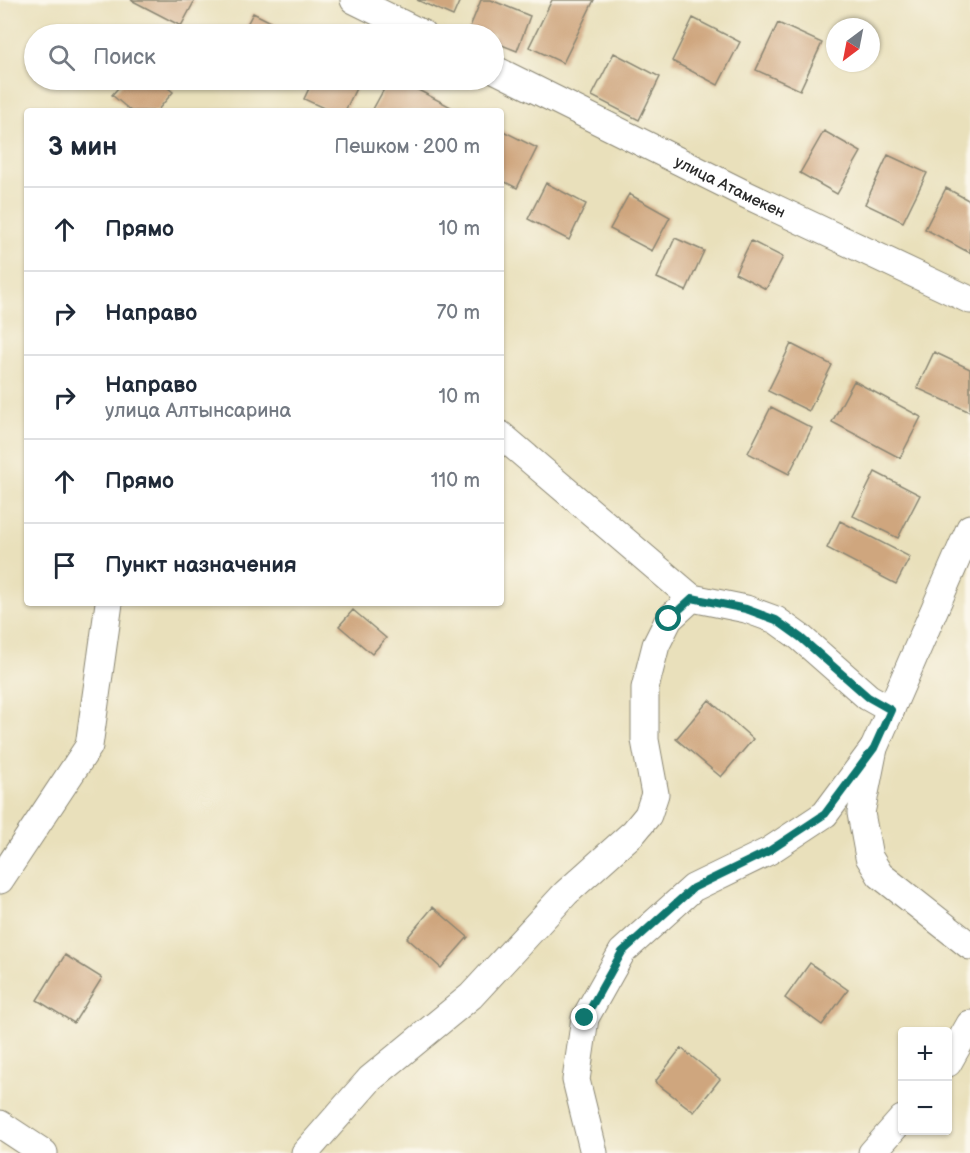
<!DOCTYPE html>
<html lang="ru">
<meta charset="utf-8">
<style>
:root{--surface:#fff;--page:#f6f6f7;--text:#1f2937;--muted:#747a83;--line:#e0e1e3}
body{margin:0;font-family:"Balsamiq Sans",sans-serif;background:var(--page);color:var(--text)}
.controls{position:absolute;right:18px;bottom:18px;display:grid;overflow:hidden;border-radius:6px;box-shadow:0 2px 4px #0004}
.controls button{width:54px;height:54px;display:grid;place-items:center;padding:0;border:0;border-bottom:2px solid var(--line);background:var(--surface);color:var(--text);font:30px sans-serif}
.compass{position:absolute;left:826px;top:18px;width:54px;height:54px;border-radius:50%;background:var(--surface);box-shadow:0 2px 4px #0004;rotate:212deg}
.stop{position:absolute;width:18px;height:18px;margin:-14px;border:4px solid #0f766e;border-radius:50%;background:#fff}
.stop.end{background:#0f766e;border-color:#fff;box-shadow:0 2px 6px #0008}
.list{margin:0;padding:0;list-style:none}
h2{display:flex;justify-content:space-between;align-items:center;height:78px;margin:0;padding:0 24px;font-size:26px}
h2 small{font-size:20px;font-weight:400;color:var(--muted)}
.list li{display:grid;grid-template-columns:39px 1fr auto;gap:18px;align-items:center;box-sizing:border-box;height:84px;padding:0 24px;border-top:2px solid var(--line)}
.list b{display:block;font-size:22px;white-space:nowrap}
.list p{margin:0;font-size:20px;white-space:nowrap;color:var(--muted)}
.list em{font-size:20px;font-style:normal;color:var(--muted)}
.icon{flex:none;width:33px;height:33px;fill:none;stroke:currentColor;stroke-width:2;stroke-linecap:round;stroke-linejoin:round}
.map{position:relative;flex:none;width:970px;height:1153px;overflow:hidden}
.search{position:absolute;background:var(--surface);box-shadow:0 2px 4px #0004;left:24px;top:24px;width:480px;height:66px;display:flex;align-items:center;gap:15px;box-sizing:border-box;padding:0 21px;border-radius:33px;color:var(--muted);font-size:22px}
.panel{position:absolute;background:var(--surface);box-shadow:0 2px 4px #0004;left:24px;top:108px;width:480px;height:498px;border-radius:6px}
.map>svg:first-child{display:block}
.building{fill:#cfa67e}
.lines{fill:none;stroke-linecap:round;stroke-linejoin:round}
.minor-casing{stroke:#8a8673;stroke-width:29}
.minor{stroke:#fff;stroke-width:27}
.route{stroke:#0f766e;stroke-width:8}
.labels{text-anchor:middle;stroke-width:5;stroke-linejoin:round;paint-order:stroke}
.street-label{font-size:16px;fill:#2b2b2b;stroke:#fbf7ec}
</style>
<div class="map">
<svg width="970" height="1153" viewBox="0 0 970 1153">
<rect width="100%" height="100%" fill="#fbf7ec"/>
<filter id="ink" filterUnits="userSpaceOnUse"><feTurbulence type="fractalNoise" baseFrequency=".0167" numOctaves="2"/><feDisplacementMap in="SourceGraphic" scale="12" xChannelSelector="R" yChannelSelector="G"/><feConvolveMatrix kernelMatrix="1 2 1 2 8 2 1 2 1" color-interpolation-filters="sRGB"/></filter>
<filter id="wash" filterUnits="userSpaceOnUse"><feTurbulence type="fractalNoise" baseFrequency=".008" numOctaves="4" result="noise"/><feDisplacementMap in="SourceGraphic" scale="24" xChannelSelector="R" yChannelSelector="G"/><feGaussianBlur stdDeviation="1.35" result="paint"/><feColorMatrix in="noise" values="0 0 0 0 0 0 0 0 0 0 0 0 0 0 0 0 0 1.4 0 .05"/><feComposite in="paint" operator="in"/></filter>
<g filter="url(#wash)">
<rect width="100%" height="100%" fill="#e9e0bb"/>
<g id="blocks">
<path class="building" d="M131 0H195L181 26Z
M417 0H460L453 16Z
M481 0H491L530 16 517 51 494 42V34H474L468 32Z
M552 0H594L563 63 529 47Z
M253 13 295 34H242Z
M693 18 740 42 718 85 672 61Z
M778 23 822 43 800 90 756 70Z
M614 53 660 77 639 120 592 96Z
M125 80H158L173 92 157 111H131L112 95Z
M313 80H360L345 111H330L304 99Z
M389 80H399L451 107 449 111H372Z
M501 130 537 148 517 188 501 180Z
M824 131 861 152 837 194 800 173Z
M888 155 927 173 903 222 865 204Z
M546 183 586 204 569 240 528 219Z
M946 188 970 201V253L925 229Z
M629 194 670 217 652 251 610 229Z
M675 238 704 251 686 291 657 278Z
M751 241 783 257 766 289 735 273Z
M791 344 832 365 809 411 768 391Z
M934 352 970 369V412L917 388Z
M854 381 921 417 900 458 832 422Z
M771 407 812 428 789 474 748 453Z
M875 472 920 495 898 538 853 516Z
M840 521 910 557 896 584 827 548Z
M353 610 386 638 372 654 339 626Z
M709 700 753 739 721 777 676 739Z
M433 907 468 937 441 968 407 938Z
M65 955 102 978 74 1023 37 1000Z
M810 963 848 990 822 1025 785 998Z
M681 1048 720 1079 694 1112 655 1082Z"/>
</g>
</g>
<g filter="url(#ink)">
<use href="#blocks" fill-opacity="0" stroke="#8a8673" stroke-width="1.5"/>
<g class="lines">
<g class="minor-casing">
<g id="minor">
<path d="M354 0 423 34"/>
<path id="s1" d="M494 69 747 195 970 300"/>
<path d="M501 435 692 598"/>
<path d="M970 528 874 748 861 813 869 857 880 875 970 946"/>
<path d="M0 880 89 746 109 603"/>
<path d="M948 1063 970 1024"/>
<path d="M0 1124 44 1153"/>
<path d="M305 1153 370 1079 471 996 566 893 634 832 648 815 655 794 645 740V688L656 645 669 619 692 598 746 609 776 620 801 638 868 697 891 710"/>
<path d="M594 1153 576 1080 585 1018 622 952 693 888 769 851 825 814 874 748"/>
<path d="M872 1153 902 1119"/>
</g>
</g>
<use href="#minor" class="minor"/>
</g>
</g>
<g class="lines" filter="url(#ink)">
<path class="route" d="M585 1018 622 952 693 888 769 851 825 814 874 748 891 710 868 697 801 638 776 620 746 609 692 598 669 619"/>
</g>
<g class="labels">
<g class="street-label">
<text dy="6" stroke="none"><textPath href="#s1" startOffset="264">улица Атамекен</textPath></text>
</g>
</g>
</svg>
<div class="controls">
<button>+</button>
<button>−</button>
</div>
<svg class="compass" viewBox="-18 -18 36 36"><path d="M0-13l5 13h-10z" fill="#e53935"/><path d="M0 13l5-13h-10z" fill="#747a83"/></svg>
<div class="stop" style="left:669px;top:619px"></div>
<div class="stop end" style="left:585px;top:1018px"></div>
<div class="search"><svg class="icon" aria-label="search" viewBox="0 0 24 24"><circle cx="10" cy="10" r="6"/><path d="M15 15l6 6"/></svg>Поиск</div>
<section class="panel">
<h2>3 мин<small>Пешком · 200 m</small></h2>
<ul class="list">
<li><svg class="icon" aria-label="ahead" viewBox="0 0 24 24"><path d="M12 20V5M6 11l6-6 6 6"/></svg><div><b>Прямо</b></div><em>10 m</em></li>
<li><svg class="icon" aria-label="right" viewBox="0 0 24 24"><path d="M7 20v-9h11M14 6l5 5-5 5"/></svg><div><b>Направо</b></div><em>70 m</em></li>
<li><svg class="icon" aria-label="right" viewBox="0 0 24 24"><path d="M7 20v-9h11M14 6l5 5-5 5"/></svg><div><b>Направо</b><p>улица Алтынсарина</p></div><em>10 m</em></li>
<li><svg class="icon" aria-label="ahead" viewBox="0 0 24 24"><path d="M12 20V5M6 11l6-6 6 6"/></svg><div><b>Прямо</b></div><em>110 m</em></li>
<li><svg class="icon" aria-label="arrive" viewBox="0 0 24 24"><path d="M6 21V4h12l-3 4 3 4H6"/></svg><div><b>Пункт назначения</b></div></li>
</ul>
</section>
</div>
